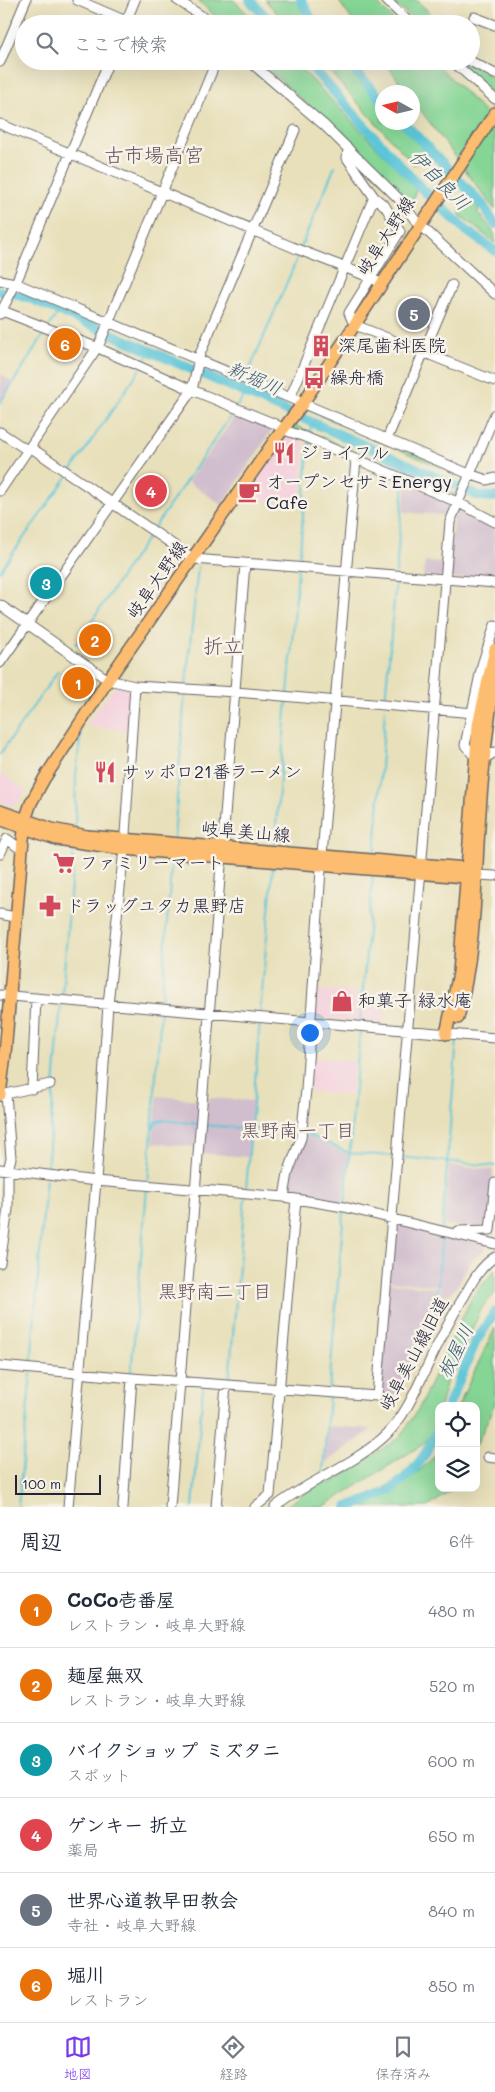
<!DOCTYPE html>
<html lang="ja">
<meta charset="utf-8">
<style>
:root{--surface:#fff;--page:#f6f6f7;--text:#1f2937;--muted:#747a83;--line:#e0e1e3;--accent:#7c3aed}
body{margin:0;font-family:Mali,"Klee One",sans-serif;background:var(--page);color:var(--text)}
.controls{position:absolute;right:15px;bottom:15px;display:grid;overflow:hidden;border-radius:10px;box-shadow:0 5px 20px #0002}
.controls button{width:45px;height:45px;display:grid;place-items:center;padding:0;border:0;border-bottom:1px solid var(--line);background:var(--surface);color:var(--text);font:25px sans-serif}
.compass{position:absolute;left:375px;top:85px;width:45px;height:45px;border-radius:50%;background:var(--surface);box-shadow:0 5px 20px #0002;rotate:278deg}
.scale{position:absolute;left:15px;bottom:12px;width:86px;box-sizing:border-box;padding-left:5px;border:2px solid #22223b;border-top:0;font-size:14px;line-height:18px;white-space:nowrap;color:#22223b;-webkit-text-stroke:4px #f7f3e8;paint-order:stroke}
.you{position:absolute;left:309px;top:1032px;width:18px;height:18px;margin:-12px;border:4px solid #fff;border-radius:50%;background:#1a73e8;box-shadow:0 0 0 8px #1a73e833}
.badge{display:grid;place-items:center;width:32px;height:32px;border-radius:50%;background:var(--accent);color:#fff;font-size:16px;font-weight:700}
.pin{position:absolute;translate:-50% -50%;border:2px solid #fff;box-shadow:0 1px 5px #0006}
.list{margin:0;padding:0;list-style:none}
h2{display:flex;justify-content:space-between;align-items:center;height:65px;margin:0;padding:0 20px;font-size:21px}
h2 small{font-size:16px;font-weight:400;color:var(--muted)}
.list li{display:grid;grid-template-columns:32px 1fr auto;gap:15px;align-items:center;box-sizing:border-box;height:75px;padding:0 20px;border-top:1px solid var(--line)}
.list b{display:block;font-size:19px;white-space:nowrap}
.list p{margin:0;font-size:16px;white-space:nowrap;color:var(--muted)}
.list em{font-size:16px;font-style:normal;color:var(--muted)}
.icon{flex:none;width:28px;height:28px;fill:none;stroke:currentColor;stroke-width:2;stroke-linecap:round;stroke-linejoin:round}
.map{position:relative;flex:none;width:495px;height:1507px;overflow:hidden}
.search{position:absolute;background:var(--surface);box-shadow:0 5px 20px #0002;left:15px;right:15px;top:15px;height:55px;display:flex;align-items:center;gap:12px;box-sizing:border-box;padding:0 18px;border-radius:28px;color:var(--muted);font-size:19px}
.sheet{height:515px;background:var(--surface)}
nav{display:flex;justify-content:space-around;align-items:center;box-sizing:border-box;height:70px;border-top:1px solid var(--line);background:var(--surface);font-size:14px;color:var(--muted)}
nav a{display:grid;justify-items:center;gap:2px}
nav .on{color:var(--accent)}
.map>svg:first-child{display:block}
.built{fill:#f4cfdd}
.industrial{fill:#d0bdcd}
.green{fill:#85d595;stroke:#547c68}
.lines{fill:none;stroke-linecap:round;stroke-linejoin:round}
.stream{stroke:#5cc5d8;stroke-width:2}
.river{stroke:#5cc5d8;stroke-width:10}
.minor-casing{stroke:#676467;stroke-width:11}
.major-casing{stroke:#676467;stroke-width:14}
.minor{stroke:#fff;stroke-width:9}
.major{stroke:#fcbd6f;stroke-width:11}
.labels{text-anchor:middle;stroke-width:5;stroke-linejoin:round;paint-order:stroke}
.street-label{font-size:18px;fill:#22223b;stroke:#f7f3e8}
.poi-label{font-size:18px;fill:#22223b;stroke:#f7f3e8;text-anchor:start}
.water-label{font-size:19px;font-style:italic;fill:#365b72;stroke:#f7f3e8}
.neighbourhood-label{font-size:19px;fill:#67525e;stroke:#f7f3e8}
.quarter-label{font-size:20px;fill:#67525e;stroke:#f7f3e8}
</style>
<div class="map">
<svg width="495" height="1507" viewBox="0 0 495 1507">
<rect width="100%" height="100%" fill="#f7f3e8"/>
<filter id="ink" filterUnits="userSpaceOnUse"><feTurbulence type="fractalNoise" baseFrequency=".02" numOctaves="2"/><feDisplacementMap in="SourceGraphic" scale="10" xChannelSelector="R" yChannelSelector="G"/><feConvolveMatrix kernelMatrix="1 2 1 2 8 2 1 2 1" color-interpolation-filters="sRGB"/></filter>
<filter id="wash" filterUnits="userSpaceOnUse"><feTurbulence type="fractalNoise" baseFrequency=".0096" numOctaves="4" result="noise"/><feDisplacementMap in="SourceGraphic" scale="20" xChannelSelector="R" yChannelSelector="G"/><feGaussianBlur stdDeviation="1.12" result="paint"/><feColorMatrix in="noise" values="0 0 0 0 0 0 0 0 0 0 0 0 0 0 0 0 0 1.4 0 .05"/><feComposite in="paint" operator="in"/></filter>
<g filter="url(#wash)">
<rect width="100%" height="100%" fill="#e8e0ba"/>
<path class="built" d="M287 436 305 441 301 505 245 498Z
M115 686 131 687 127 730 86 726Z
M2 774 26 790 18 804 8 806 0 801V778Z
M317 990 386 994 383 1025 314 1017Z
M311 1057 355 1061 351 1095 309 1091Z"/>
<path class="industrial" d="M0 374 14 383 0 403Z
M238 412 274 427 222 505 188 482Z
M407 484 451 502 495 525V581L423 576 425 562 449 563 454 516 403 512Z
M157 1096 201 1100 197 1147 153 1143Z
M208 1098 252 1101 248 1157 203 1153Z
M306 1135 349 1155 342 1204 288 1194 291 1174Z
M449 1166 493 1170 492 1187H495V1236H493L494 1229 444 1225Z
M396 1222 487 1245 486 1248 471 1261 457 1286 449 1295 440 1294V1286L388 1281Z
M389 1283 437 1288 433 1321 396 1398 379 1397Z
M328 1426 372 1429 324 1464Z"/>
<path class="green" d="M198 0H234L257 24H223Z
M265 0H297L318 24H287Z
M338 0H374L398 24H355Z
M391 0H416L442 24C417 24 409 17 391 0Z
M259 61H294L416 188 411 212 322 118Z
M320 61H350L382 99V122L403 123 428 152 414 165Z
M384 61H434L495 123V210L413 100 412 92H407Z
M462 61H465L495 79 494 91H489L459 63Z
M469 203 478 205V213L495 234V243L460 215 461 207Z
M309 407 465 475H458L307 410Z
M294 425 457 495 456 497 292 429Z
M495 1270V1294L483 1306 446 1384 433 1432 425 1443 323 1507H285L326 1479 330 1484 400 1437 420 1406 473 1295Z
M495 1328V1403L476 1446V1406H458Z
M439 1449V1488H453L452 1490 428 1507H360C388 1493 422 1475 439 1449Z"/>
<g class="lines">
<path class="stream" d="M301 247 335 166
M50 325 59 311
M142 365 151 352
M247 376 299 254
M241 392 245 383
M0 403 46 331
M237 406 246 394
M310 435 311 422
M71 471 140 369
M405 478 407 464
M154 528 235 410
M299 564 309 442
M0 571 67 477
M396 572 404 482
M76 644 150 534
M186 685 198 567
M288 694 298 569
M385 702 396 579
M0 754 58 671
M75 829 76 774 81 732
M174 839 185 692
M274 848 287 699
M375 856 385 709
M62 996 74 846
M161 1006 172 857
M260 1015 273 866
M360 1023 373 873
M203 1125 298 1132
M153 1129 156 1122 162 1120 198 1124
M305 1133 349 1153 393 1156
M400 1157 495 1166
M47 1171 61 1003
M148 1183 161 1011
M246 1190 260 1020
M345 1205 360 1030
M442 1228 457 1038
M435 1318 442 1235
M31 1365 46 1178
M131 1375 147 1188
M229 1381 245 1197
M329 1389 344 1210
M323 1471 329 1397
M18 1507 31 1372
M193 1507 203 1388"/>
<path class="river" d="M250 0 272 24
M301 0 314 24
M306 61 416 183 467 231 495 251
M346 61 382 100
M403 122 481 203 495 224
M0 291 30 298 479 496 495 497
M448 1406 476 1341 495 1312
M348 1507C361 1501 376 1498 388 1491 413 1475 427 1454 439 1428"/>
</g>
</g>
<g filter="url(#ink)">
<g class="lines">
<g class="minor-casing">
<path id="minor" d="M77 0 133 24
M177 0 211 22
M386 0 411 24
M474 17 495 25
M125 24 135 0
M249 61 324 125 400 200 416 221 495 294
M452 61 495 99
M470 61 495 74
M0 62 26 0
M0 124 297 249 372 278 377 281 381 287
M348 148 347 158 374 197 290 398 469 474 487 480 495 478
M0 280 15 283 290 398
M0 310 98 348 192 390 275 424 284 430 305 437 457 502 495 522
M0 314 15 285 109 61
M352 320 349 313 400 231 385 206 374 197
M355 325 495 381
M0 432 27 450
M387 439 452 285
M30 447 194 559 495 583
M0 491 99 345 215 64 214 61
M0 605 108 680 135 686 236 692 485 714
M0 663 192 390 200 354 295 130
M475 757 465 745 482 665 495 625
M484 759 495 752
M0 854 7 839 22 850
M477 875 495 876
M0 914 15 917
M0 995 495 1038
M32 1089 36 998
M6 1094 50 1084
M0 1096 6 1094 11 1158 8 1170V1209L0 1263
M0 1169 96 1181 284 1197 344 1207 495 1244
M284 1197 288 1173 301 1138 306 1090 322 855 356 459
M458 1231 490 1230 495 1183
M0 1366 132 1378 377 1396 450 522 495 414
M488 1457 495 1458
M68 1507 96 1181 108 1005 124 849 135 686
M123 1507 132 1378
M170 1507 245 564
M216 1507 226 1385
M255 1507 270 1495 296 1199
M275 1507C309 1480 355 1465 387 1434 404 1417 414 1394 424 1373 437 1346 449 1320 465 1295 473 1280 481 1266 495 1257"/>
</g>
<g class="major-casing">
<path id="major" d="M0 811 52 829 87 836 466 868 477 875
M2 820 56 839 124 849 465 877 477 875
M458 1018C473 961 475 903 478 844 481 789 485 734 495 680
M446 1034 459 973 478 725 495 649
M0 1095 5 1054 22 850 25 820 31 803 44 779 108 680 275 440 303 403 495 113"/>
</g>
<use href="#minor" class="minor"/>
<use href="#major" class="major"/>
</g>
</g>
<defs>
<g id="building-bare" transform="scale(1.725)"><path d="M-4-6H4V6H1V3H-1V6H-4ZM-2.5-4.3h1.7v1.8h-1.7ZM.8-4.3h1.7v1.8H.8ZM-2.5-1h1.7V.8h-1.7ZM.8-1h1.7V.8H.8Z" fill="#d1495b" stroke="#f7f3e8" stroke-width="2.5" paint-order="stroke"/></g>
<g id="bus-bare" transform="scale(1.725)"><path d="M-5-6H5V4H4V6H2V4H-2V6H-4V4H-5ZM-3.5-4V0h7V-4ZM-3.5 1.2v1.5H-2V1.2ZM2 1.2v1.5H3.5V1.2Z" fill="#d1495b" stroke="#f7f3e8" stroke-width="2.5" paint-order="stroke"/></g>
<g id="restaurant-bare" transform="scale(1.725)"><path d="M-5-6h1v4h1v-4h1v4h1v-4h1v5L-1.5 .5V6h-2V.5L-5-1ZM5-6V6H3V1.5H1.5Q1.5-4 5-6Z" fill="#d1495b" stroke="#f7f3e8" stroke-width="2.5" paint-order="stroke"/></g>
<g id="cafe-bare" transform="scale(1.725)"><path d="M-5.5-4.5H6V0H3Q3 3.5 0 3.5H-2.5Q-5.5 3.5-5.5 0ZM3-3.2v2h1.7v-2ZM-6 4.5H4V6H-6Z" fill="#d1495b" stroke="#f7f3e8" stroke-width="2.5" paint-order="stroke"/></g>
<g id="supermarket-bare" transform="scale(1.725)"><path d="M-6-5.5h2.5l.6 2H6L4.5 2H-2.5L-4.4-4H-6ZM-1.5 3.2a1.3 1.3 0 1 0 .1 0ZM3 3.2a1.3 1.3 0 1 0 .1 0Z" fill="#d1495b" stroke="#f7f3e8" stroke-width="2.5" paint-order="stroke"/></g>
<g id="pharmacy-bare" transform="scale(1.725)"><path d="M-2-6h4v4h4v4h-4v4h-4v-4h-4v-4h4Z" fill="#d1495b" stroke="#f7f3e8" stroke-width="2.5" paint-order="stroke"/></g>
<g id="shop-bare" transform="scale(1.725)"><path d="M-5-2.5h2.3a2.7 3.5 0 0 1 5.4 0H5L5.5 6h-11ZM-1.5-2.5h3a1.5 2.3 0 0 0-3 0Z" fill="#d1495b" stroke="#f7f3e8" stroke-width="2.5" paint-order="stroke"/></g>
</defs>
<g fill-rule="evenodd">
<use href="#building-bare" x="321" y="346"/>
<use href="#bus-bare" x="314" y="378"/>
<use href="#restaurant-bare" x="284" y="453"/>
<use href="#cafe-bare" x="249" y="492"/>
<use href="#restaurant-bare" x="105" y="772"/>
<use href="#supermarket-bare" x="64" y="863"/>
<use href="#pharmacy-bare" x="50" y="906"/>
<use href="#shop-bare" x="342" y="1001"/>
</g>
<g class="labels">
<g class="street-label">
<text transform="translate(386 236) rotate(-57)" y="6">岐阜大野線</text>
<text transform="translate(157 580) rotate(-55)" y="6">岐阜大野線</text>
<text transform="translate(246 832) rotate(5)" y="6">岐阜美山線</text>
<text transform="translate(414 1354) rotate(-62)" y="6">岐阜美山線旧道</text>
</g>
<g class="poi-label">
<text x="338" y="352">深尾歯科医院</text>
<text x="330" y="384">繰舟橋</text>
<text x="300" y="459">ジョイフル</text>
<text x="266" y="488">オープンセサミEnergy<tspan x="266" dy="21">Cafe</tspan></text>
<text x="122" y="778">サッポロ21番ラーメン</text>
<text x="80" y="869">ファミリーマート</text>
<text x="66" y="912">ドラッグユタカ黒野店</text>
<text x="358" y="1007">和菓子 緑水庵</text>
</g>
<g class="water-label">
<text transform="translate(440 180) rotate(45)" y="7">伊自良川</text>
<text transform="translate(255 378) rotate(24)" y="7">新堀川</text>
<text transform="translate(455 1351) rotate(-64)" y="7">板屋川</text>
</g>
<g class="neighbourhood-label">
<text x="298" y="1137">黒野南一丁目</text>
<text x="215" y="1298">黒野南二丁目</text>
</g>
<g class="quarter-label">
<text x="154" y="162">古市場高宮</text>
<text x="223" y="653">折立</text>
</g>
</g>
</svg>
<div class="controls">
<button><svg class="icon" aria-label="locate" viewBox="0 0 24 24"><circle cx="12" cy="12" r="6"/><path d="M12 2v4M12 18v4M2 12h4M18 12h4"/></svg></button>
<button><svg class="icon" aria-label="layers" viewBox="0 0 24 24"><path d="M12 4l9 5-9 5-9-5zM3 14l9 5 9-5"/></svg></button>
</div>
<svg class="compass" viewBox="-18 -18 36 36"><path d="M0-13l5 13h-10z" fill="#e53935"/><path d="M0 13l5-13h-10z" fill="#747a83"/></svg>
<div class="scale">100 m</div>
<div class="you"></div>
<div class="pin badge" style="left:78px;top:683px;background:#e8710a">1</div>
<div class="pin badge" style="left:95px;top:640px;background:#e8710a">2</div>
<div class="pin badge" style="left:46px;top:583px;background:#0f9aa8">3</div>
<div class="pin badge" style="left:151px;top:491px;background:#e0444e">4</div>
<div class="pin badge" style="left:414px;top:314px;background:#6b7280">5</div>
<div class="pin badge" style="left:65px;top:344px;background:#e8710a">6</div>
<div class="search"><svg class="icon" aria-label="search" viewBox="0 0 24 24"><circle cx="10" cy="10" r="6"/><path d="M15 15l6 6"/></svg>ここで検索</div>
</div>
<section class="sheet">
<h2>周辺<small>6件</small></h2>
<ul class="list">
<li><span class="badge" style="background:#e8710a">1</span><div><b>CoCo壱番屋</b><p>レストラン · 岐阜大野線</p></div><em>480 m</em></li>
<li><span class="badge" style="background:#e8710a">2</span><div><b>麺屋無双</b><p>レストラン · 岐阜大野線</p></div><em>520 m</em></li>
<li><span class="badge" style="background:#0f9aa8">3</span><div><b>バイクショップ ミズタニ</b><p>スポット</p></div><em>600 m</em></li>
<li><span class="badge" style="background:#e0444e">4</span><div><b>ゲンキー 折立</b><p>薬局</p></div><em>650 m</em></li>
<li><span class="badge" style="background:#6b7280">5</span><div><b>世界心道教早田教会</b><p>寺社 · 岐阜大野線</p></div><em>840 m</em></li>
<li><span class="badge" style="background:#e8710a">6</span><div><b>堀川</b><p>レストラン</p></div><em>850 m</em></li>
</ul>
</section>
<nav>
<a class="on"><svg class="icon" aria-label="map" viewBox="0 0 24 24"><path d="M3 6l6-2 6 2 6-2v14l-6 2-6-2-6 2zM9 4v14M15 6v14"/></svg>地図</a>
<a><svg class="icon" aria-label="directions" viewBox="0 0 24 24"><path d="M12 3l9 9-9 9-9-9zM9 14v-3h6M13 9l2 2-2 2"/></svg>経路</a>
<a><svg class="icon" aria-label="saved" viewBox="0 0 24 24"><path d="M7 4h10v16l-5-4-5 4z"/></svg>保存済み</a>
</nav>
